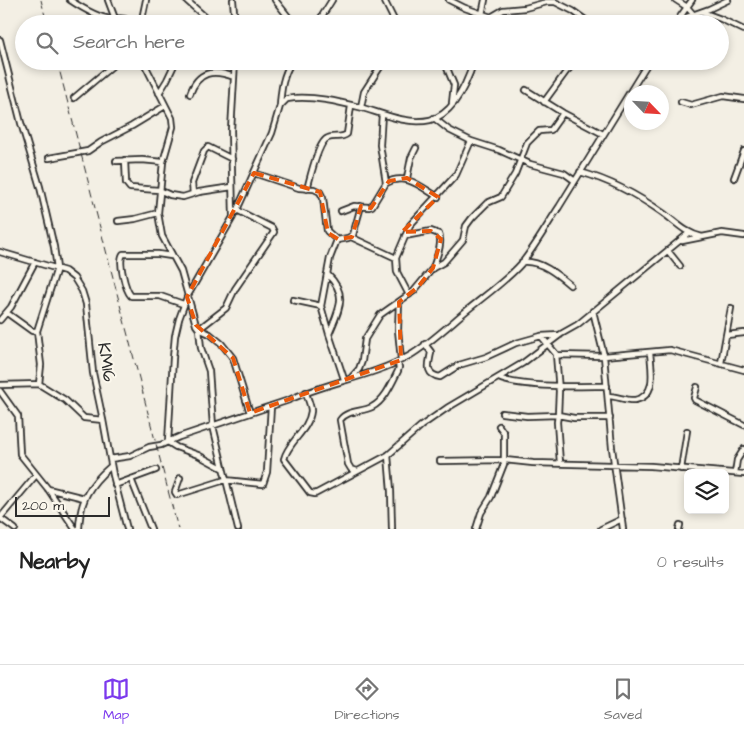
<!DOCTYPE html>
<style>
:root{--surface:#fff;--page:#f6f6f6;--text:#222;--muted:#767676;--line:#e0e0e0;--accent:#7c3aed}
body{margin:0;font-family:"Architects Daughter",sans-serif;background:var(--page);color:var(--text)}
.controls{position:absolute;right:15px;bottom:15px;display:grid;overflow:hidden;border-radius:8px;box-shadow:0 2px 8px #0003}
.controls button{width:45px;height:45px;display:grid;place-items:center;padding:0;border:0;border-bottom:1px solid var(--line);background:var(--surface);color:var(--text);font:25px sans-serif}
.compass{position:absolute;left:624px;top:85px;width:45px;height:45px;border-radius:50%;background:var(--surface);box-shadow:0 2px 8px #0003;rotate:115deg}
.scale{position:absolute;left:15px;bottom:12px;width:95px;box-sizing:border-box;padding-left:5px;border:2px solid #2b2b2b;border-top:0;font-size:14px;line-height:18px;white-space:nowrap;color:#2b2b2b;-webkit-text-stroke:4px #fbf7ec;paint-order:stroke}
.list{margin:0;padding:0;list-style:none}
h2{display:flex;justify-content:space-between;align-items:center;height:65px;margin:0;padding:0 20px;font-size:21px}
h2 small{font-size:16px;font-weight:400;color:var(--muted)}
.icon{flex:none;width:28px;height:28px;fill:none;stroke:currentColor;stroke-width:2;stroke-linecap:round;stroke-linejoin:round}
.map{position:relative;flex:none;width:744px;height:529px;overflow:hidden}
.search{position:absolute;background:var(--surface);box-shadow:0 2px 8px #0003;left:15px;right:15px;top:15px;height:55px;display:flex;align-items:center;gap:12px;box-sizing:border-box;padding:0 18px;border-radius:28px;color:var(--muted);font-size:19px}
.sheet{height:135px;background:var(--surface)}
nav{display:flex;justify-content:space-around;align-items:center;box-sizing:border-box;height:70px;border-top:1px solid var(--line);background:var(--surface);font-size:14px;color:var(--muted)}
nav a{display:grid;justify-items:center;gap:2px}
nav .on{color:var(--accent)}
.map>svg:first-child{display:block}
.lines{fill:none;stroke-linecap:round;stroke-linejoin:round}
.minor-casing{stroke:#2b2b2b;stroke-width:8}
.minor{stroke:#fbf7ec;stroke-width:4.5}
.rail{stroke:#2b2b2b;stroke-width:1;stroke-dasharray:8 4;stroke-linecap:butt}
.marked{fill:none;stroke:#e8590c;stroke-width:4;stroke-dasharray:10 6;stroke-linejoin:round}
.labels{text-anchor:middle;stroke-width:4;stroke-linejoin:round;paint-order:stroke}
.street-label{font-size:18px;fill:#2b2b2b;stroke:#fbf7ec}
</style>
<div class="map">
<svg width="744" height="529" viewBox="0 0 744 529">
<rect width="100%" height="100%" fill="#f3efe4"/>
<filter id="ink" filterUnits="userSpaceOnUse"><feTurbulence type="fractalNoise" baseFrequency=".02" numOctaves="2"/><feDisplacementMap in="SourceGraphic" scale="10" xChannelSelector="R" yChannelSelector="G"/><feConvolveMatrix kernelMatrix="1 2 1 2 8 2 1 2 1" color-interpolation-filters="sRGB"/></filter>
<g filter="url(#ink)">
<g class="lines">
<g class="minor-casing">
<path id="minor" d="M70 0C82 8 98 18 112 19 116 19 120 18 125 19L131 24
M108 0 117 24
M186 0 213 24
M233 0 235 24
M275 0 294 24
M384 0 396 24
M449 0 465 8 491 17
M676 0 687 7 693 14
M702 12 721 19 744 30
M678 20 709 9 728 0
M141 24 146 0
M317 24 332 0
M480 24 485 0
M486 24 491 17 503 10 525 8 547 2H555L573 11 591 24
M675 24 692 0
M0 40 21 123 40 187 54 247 57 268 37 331H32L7 313
M143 61 172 118 173 127 163 162 158 213 162 236 181 271 196 325 199 329 210 334 221 343 233 358 250 413
M444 61 454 85 452 103
M558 61 569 69
M526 90 563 113 603 134
M159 93 167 80 176 61
M190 94C198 71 213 69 234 77
M74 98 118 61
M544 102 574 61
M681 102 691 105 723 96 744 99
M280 106C281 89 283 75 292 61
M361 107 364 92 384 61
M382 114 380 145 386 183
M434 118 449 130 471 141 499 150 530 164 564 173 575 181
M49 158 88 151 101 142 132 126 165 106
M125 160 126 183 130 188 159 190 170 195 183 197 199 192 232 187
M116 161 142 160 163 162
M580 172C609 180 639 196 663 213 677 223 685 233 702 237
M254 173 299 188 314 189 320 192 323 198 327 231 337 240
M407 178 411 158 416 148
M734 178 744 151
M307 189C310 179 318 141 328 138 334 135 341 139 347 134L351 106
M193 194 192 183 204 151 208 147 232 159
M237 210 272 228 274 232 235 289 226 308 199 329 201 348 209 371 213 426 238 529
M341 211 354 206 369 207 372 206 386 183C406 172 421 187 438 197
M236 212 272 133 280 106 287 99C311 95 340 102 363 108 383 114 408 125 430 120 454 114 467 83 474 61
M118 221 135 219 158 213
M405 236 431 231 439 234C443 244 436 258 433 268
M351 237 396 258
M337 240 330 258 321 306 329 334 344 379
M337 240 348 238 353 235 361 206
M682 241 722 233 744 236
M668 251 680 266
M0 252 65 271 74 278 82 291 86 304 93 373 103 420 113 475 127 529
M171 256 158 254H123C118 261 125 289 131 296H160L183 304
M522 262C540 260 557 274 570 285
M327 274C349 295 339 309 329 334
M409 295 397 272 396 258 410 225 456 175 471 141
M293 300 321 306
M399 302 398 330 401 360
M593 311 604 356 612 448 623 529
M0 320 11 307 35 262
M37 331 41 365 39 384
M727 335 744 333
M425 344 431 352C430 362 423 374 440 377L459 365 486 357 516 343 541 336 560 335
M556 355 604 356 670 350 744 370
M721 363 731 308
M351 378 359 369 362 361 365 339 380 315 414 291 433 268 444 262 463 240 466 226 472 218 487 203 501 197 515 174 527 143 539 131 551 130 563 113
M499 378C521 388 581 386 607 386
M0 385 39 384 65 400 84 418 103 420
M697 387 694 398 695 400 744 425
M0 391 18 416 20 454 48 489 75 529
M306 392C307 398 311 405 311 411 309 430 288 442 284 459L310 493 315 494 388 455 421 426 447 408 523 363 561 334 577 325 689 233
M608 396C616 396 628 401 635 400 658 396 651 368 650 352
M502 413 527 416 558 415 559 391 556 354 541 336
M388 455 391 491 392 529
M110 459 130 456 149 447 161 445 179 437 289 400C327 382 372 377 409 356 425 347 446 328 460 316 479 300 505 282 521 264 535 247 547 225 559 207 589 159 619 110 649 61
M440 461 505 460 533 463 651 466 744 474
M560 463 557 422 558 415 574 418H610
M222 468 198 455 176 447 168 442 173 358 175 336 179 319 187 297 233 217 231 130 235 61
M681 469 687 431
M357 471 351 469 348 464 340 420C347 410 362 412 372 407 385 400 392 383 398 371L399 367 397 362
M735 473 737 460 744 449
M180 478 175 492 177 495 225 480 263 484 267 472 271 406
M131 479 151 529
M115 485 156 470
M48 489 84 498
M0 518 36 475
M0 518 15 529
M79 529C80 500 89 485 111 466
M476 529 481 513 491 497 504 464V433L499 426
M601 529 622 519
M679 529 680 525"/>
</g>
<use href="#minor" class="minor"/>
<path class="rail" d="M41 0 47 24
M57 61 178 529"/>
</g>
</g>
<path class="marked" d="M254 173 320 192 328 233 338 239 352 237 361 206 371 208 389 181 407 178 438 197 402 232 431 231 441 239 433 268 418 287 399 302 401 360 250 413 233 358 196 325 187 297Z"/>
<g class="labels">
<g class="street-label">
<text transform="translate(107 362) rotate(81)" y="6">KM16</text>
</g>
</g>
</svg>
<div class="controls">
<button><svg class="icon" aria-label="layers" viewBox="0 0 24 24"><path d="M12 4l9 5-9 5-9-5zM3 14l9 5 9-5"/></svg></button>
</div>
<svg class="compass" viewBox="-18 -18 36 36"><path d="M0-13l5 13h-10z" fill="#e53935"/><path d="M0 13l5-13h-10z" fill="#767676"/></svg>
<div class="scale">200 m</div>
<div class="search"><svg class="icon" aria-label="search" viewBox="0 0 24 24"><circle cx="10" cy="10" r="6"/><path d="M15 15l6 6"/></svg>Search here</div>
</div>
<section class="sheet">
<h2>Nearby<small>0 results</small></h2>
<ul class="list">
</ul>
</section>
<nav>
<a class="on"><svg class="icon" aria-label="map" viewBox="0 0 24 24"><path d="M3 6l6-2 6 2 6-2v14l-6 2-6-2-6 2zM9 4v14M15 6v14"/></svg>Map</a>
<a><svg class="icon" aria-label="directions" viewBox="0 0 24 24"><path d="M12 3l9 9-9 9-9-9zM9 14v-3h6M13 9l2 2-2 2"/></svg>Directions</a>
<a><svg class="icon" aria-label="saved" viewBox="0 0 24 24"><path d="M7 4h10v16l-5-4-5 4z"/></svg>Saved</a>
</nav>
